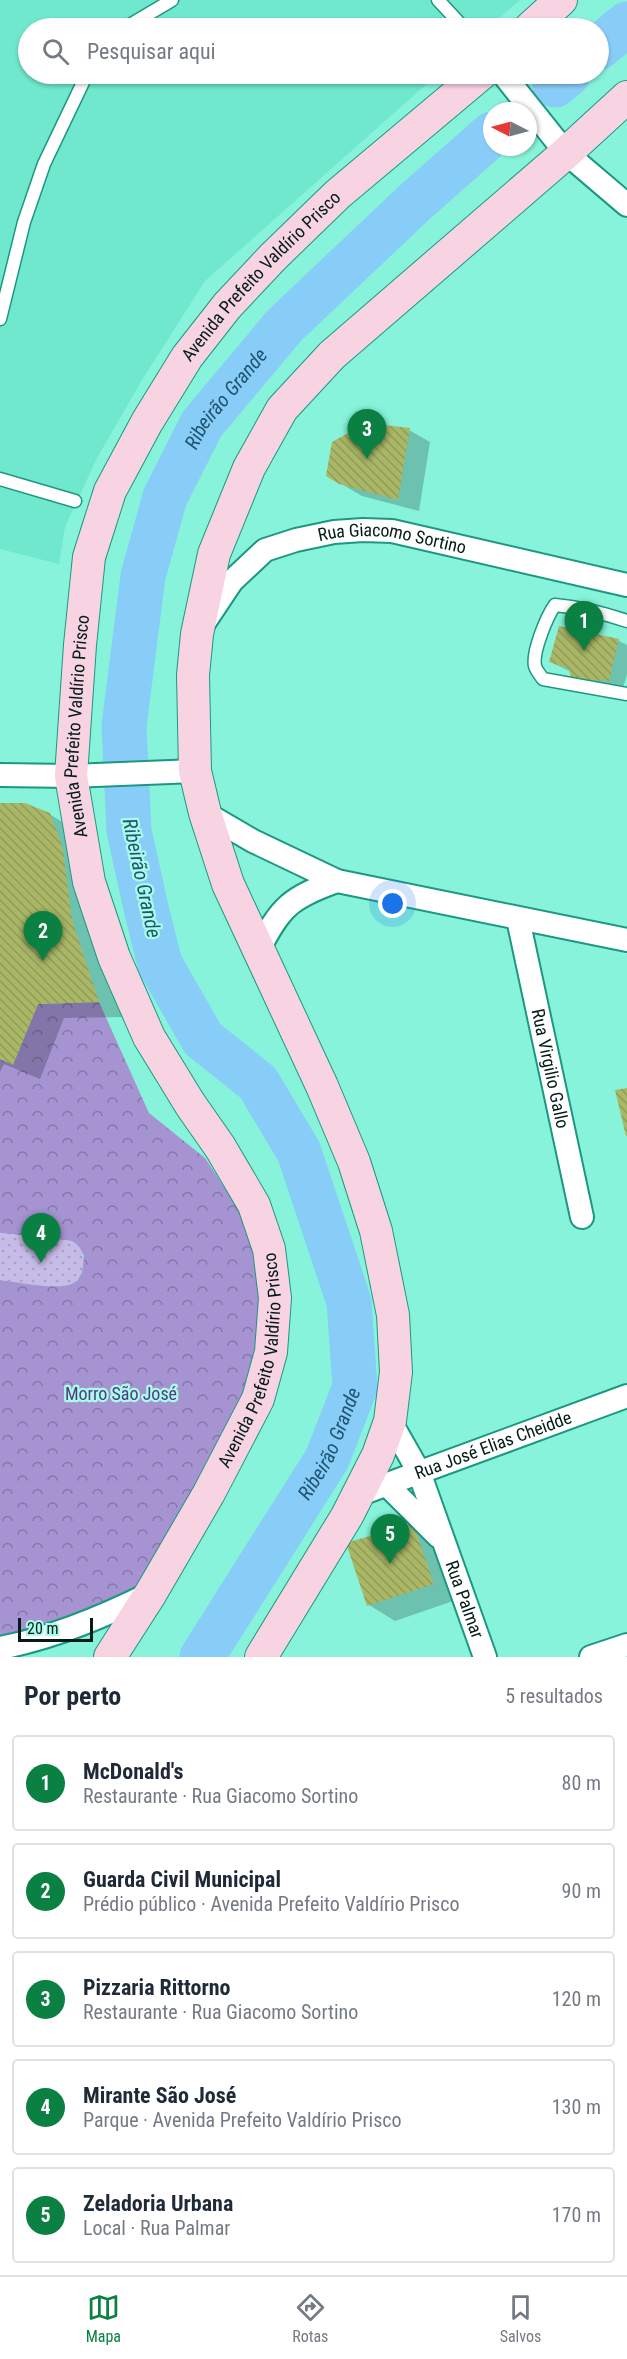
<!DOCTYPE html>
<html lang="pt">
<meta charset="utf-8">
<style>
:root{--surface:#fff;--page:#f6f6f7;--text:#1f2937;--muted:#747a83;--line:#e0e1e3;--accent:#0b8043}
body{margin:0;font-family:"Roboto Condensed",sans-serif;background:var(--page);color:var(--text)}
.compass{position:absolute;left:483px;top:102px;width:54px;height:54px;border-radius:50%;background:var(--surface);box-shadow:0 2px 4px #0004;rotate:276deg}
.scale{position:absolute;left:18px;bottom:15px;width:75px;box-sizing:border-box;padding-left:6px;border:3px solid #041c17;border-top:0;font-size:16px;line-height:21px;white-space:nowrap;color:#041c17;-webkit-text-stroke:4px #a9fce7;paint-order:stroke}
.you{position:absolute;left:393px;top:904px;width:21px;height:21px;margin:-15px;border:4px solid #fff;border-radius:50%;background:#1a73e8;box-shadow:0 0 0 9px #1a73e833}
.badge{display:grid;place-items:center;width:39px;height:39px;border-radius:50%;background:var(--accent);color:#fff;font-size:20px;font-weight:700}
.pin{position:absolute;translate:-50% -50px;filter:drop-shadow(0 2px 3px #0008)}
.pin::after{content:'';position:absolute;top:32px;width:21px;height:18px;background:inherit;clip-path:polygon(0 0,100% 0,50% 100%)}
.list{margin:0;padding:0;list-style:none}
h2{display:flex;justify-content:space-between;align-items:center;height:78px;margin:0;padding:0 24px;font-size:26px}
h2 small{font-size:20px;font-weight:400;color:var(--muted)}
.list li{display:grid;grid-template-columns:39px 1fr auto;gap:18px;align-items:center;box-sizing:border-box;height:96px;margin:0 12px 12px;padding:0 12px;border:2px solid var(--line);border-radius:6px}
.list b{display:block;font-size:22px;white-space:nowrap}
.list p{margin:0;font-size:20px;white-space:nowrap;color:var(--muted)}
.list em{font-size:20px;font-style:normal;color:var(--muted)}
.icon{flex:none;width:33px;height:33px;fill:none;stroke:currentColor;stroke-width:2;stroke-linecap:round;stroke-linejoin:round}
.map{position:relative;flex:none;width:627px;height:1657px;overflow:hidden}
.search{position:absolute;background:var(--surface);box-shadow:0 2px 4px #0004;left:18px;right:18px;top:18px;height:66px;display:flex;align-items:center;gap:15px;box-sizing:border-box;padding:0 21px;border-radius:33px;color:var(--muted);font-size:22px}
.sheet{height:618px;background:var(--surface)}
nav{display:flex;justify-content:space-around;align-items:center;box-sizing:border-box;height:84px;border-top:2px solid var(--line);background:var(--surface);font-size:16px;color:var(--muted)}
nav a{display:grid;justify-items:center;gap:3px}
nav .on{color:var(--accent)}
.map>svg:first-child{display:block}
.built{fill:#70e8cd}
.forest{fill:url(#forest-crowns)}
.park{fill:url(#park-dots)}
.shadow{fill:#0003}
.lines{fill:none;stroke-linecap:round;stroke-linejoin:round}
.river{stroke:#88cdf8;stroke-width:45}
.building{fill:url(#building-back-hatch)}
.lane-casing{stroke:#1c9882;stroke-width:15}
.street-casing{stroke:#1c9882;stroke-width:26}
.secondary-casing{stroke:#1c9882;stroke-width:34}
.lane{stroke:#fff;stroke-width:12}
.street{stroke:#fff;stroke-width:22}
.secondary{stroke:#f8d3e2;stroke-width:32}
.labels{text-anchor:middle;stroke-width:4.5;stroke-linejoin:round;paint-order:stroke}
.street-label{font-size:18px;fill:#041c17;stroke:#a9fce7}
.park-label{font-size:18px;fill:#543984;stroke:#a9fce7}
.water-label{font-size:20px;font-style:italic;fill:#205472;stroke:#a9fce7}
</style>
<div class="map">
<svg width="627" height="1657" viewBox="0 0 627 1657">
<defs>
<pattern id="forest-crowns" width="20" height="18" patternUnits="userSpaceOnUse" patternTransform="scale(1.5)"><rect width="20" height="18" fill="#a593d2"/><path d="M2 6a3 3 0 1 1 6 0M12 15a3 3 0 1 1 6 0" fill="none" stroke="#8477a9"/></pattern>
<pattern id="park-dots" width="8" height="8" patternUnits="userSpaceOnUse" patternTransform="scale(1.5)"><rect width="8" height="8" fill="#c7bbe8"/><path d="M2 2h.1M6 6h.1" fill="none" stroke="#a9a0c6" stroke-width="1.8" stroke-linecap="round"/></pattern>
<pattern id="building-back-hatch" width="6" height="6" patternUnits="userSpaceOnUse" patternTransform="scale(1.5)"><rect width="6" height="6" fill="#a9b766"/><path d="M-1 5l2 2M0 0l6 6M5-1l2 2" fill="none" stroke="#909d58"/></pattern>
</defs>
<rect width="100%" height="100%" fill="#87f3da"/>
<path class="built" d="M0 0H520L488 28H28V74H438L205 281 142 380 97 458 65 527 59 564 0 549Z"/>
<path class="forest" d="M99 1002 149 1113 205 1158 239 1210 253 1244 267 1356 156 1576 117 1603 0 1644V1280L57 1286 77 1281 82 1272 84 1255 71 1241 0 1233V1059L13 1064 38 1004Z"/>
<path class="park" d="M0 1233 72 1241C82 1247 84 1254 83 1265 82 1271 80 1278 75 1282 63 1292 17 1282 0 1280Z"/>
<path class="shadow" d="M409 430 430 442 419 511 362 496 340 483Z
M560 628 619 641 627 645V674L623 688 587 687 571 672 551 662Z
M0 804 49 814 76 830 125 1017 64 1018 40 1079 4 1064 0 1072Z
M413 1525 440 1540 459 1599 395 1621 369 1605Z"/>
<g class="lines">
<g class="river">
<path d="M598 48 627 24"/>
<path d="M555 85 568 74"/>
<path id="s1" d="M202 1657 327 1459 355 1387 349 1302 299 1152 258 1083 203 1039 160 964 146 908 129 831 124 726 143 576 165 497 202 424 284 326 415 202 492 134"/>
</g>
</g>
<path class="building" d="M366 423 410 428 398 500 339 484 326 476 332 442Z
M559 626 619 639 609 681 571 679 569 669 549 662Z
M0 803H25L50 813 63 849 72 920 99 1002 38 1004 13 1065 0 1059Z
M627 1088V1136H626L615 1090Z
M413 1523 434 1584 367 1606 346 1543Z"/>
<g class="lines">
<g class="lane-casing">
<path id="lane" d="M438 0 464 28
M125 28 172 0
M0 319 24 222 44 164 87 74
M0 479 75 501
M627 621C603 613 580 607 555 605 547 616 532 652 535 666 536 670 540 675 543 679L627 694"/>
</g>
<g class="street-casing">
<g id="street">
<path d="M503 74 566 153 627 205"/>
<path id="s2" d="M204 623 232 581 265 550 296 540 334 532 363 530 392 531 627 585"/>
<path d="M0 775 71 776 195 771"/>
<path d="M205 813 253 841 337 881 627 940"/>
<path id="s3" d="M518 919 582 1217"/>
<path d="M258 951C281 906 290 898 337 881"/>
<path id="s4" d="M390 1421 419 1472 485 1657"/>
<path d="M387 1485 438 1536"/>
<path id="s5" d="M358 1495 627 1396"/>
<path d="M0 1648C53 1638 103 1617 151 1593"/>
<path d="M591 1657 627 1645"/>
</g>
</g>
<g class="secondary-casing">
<g id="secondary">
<path d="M530 28 561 0"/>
<path id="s6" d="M110 1657 151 1593 209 1493 258 1399 271 1352 275 1298 269 1249 254 1205 220 1147 190 1104 149 1037 114 957 89 882 71 776 80 645 89 557 110 491 147 422 187 357 227 306 273 257 338 194 481 74"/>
<path d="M261 1657 347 1516 378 1455 390 1421 396 1372 393 1315 376 1231 354 1162 322 1086 228 884 205 813 195 771 193 675 197 634 214 554 249 468 282 409 332 355 566 153 627 97"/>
</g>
</g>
<use href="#lane" class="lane"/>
<use href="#street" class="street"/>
<use href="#secondary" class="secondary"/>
</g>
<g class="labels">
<g class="street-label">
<text dy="6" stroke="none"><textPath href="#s6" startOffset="1522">Avenida Prefeito Valdírio Prisco</textPath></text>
<text dy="6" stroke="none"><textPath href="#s2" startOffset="226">Rua Giacomo Sortino</textPath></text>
<text dy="6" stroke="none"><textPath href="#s6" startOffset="1018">Avenida Prefeito Valdírio Prisco</textPath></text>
<text dy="6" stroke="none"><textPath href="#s3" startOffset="153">Rua Virgilio Gallo</textPath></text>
<text dy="6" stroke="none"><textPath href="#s6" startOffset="334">Avenida Prefeito Valdírio Prisco</textPath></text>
<text dy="6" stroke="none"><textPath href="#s5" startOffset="144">Rua José Elias Cheidde</textPath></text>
<text dy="6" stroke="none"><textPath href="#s4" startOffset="194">Rua Palmar</textPath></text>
</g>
<g class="park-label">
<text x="121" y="1400">Morro São José</text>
</g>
<g class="water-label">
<text dy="7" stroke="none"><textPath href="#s1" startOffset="1383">Ribeirão Grande</textPath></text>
<text transform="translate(142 878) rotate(78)" y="7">Ribeirão Grande</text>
<text dy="7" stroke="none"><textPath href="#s1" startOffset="249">Ribeirão Grande</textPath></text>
</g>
</g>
</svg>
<svg class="compass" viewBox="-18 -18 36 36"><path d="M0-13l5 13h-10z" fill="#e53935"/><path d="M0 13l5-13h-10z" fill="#747a83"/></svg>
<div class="scale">20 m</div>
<div class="you"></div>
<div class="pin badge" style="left:584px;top:651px">1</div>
<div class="pin badge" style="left:43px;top:961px">2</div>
<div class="pin badge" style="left:367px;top:459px">3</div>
<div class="pin badge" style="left:41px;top:1263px">4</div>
<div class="pin badge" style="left:390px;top:1564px">5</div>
<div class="search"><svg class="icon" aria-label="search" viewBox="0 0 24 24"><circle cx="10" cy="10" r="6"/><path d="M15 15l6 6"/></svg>Pesquisar aqui</div>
</div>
<section class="sheet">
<h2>Por perto<small>5 resultados</small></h2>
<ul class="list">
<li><span class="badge">1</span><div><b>McDonald's</b><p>Restaurante · Rua Giacomo Sortino</p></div><em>80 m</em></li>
<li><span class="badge">2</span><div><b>Guarda Civil Municipal</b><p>Prédio público · Avenida Prefeito Valdírio Prisco</p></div><em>90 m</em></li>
<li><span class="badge">3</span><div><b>Pizzaria Rittorno</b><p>Restaurante · Rua Giacomo Sortino</p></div><em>120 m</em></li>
<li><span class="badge">4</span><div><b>Mirante São José</b><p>Parque · Avenida Prefeito Valdírio Prisco</p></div><em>130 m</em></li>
<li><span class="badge">5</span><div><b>Zeladoria Urbana</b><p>Local · Rua Palmar</p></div><em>170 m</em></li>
</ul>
</section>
<nav>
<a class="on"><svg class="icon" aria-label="map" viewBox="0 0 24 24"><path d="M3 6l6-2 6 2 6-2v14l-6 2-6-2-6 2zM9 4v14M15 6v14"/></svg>Mapa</a>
<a><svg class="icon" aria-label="directions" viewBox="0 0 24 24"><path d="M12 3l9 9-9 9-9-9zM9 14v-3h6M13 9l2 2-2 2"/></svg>Rotas</a>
<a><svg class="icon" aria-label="saved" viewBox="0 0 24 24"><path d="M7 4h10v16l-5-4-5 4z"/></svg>Salvos</a>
</nav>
